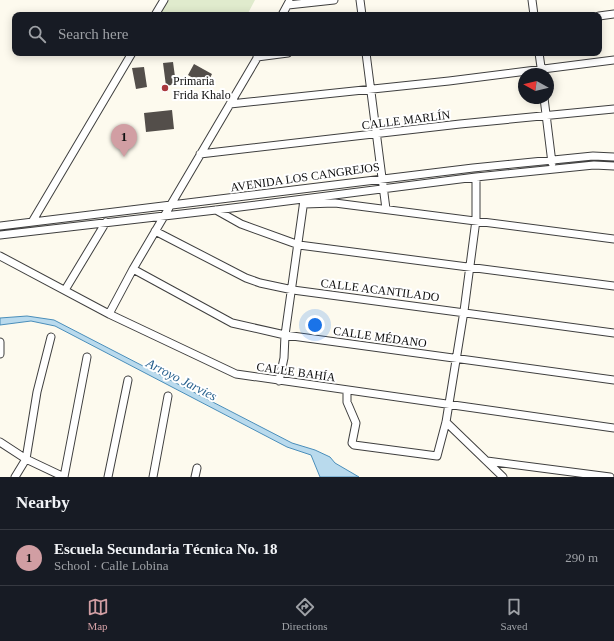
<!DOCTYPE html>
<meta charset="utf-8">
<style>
:root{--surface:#171b24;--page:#242831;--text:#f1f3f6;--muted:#9ea1a6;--line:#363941;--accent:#d19ea3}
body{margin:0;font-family:Georgia,serif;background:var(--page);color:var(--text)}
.compass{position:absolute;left:518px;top:68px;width:36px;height:36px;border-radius:50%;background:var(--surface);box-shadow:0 2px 10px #0003;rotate:278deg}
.you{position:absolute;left:315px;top:325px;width:14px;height:14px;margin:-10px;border:3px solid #fff;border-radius:50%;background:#1a73e8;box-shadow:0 0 0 6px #1a73e833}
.badge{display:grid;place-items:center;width:26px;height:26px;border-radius:50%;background:var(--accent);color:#111;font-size:13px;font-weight:700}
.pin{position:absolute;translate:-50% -33px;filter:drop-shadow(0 1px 2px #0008)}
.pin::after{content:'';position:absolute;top:21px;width:14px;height:12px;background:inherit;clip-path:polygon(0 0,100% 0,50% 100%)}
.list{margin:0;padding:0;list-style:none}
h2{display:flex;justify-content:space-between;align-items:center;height:52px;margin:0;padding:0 16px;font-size:17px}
h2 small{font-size:13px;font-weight:400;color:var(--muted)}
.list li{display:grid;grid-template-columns:26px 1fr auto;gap:12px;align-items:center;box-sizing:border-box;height:56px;padding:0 16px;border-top:1px solid var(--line)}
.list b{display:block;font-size:15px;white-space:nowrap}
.list p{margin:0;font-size:13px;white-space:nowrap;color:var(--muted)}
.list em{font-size:13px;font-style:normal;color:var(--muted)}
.icon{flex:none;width:22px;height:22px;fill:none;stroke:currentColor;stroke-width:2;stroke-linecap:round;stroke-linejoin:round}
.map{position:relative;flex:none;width:614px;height:477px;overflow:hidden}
.search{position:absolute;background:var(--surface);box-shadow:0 2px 10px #0003;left:12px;right:12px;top:12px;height:44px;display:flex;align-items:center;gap:10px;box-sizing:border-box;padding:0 14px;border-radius:8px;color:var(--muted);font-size:15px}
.sheet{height:108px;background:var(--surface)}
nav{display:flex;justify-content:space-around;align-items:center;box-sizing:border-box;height:56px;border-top:1px solid var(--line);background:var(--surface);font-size:11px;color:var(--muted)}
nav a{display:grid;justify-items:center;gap:2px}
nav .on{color:var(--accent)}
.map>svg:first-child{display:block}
.pitch{fill:#e0ebcd}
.water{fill:#b9daed;stroke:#4a8eba}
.building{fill:#534e4a}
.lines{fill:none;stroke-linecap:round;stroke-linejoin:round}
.street-casing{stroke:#3f3f3f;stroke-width:9}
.street{stroke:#fff;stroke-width:7}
.poi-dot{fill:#a9373d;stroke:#fff;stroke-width:1.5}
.labels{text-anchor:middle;stroke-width:4;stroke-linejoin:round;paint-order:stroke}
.poi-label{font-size:12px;fill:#0c0c0c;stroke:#fff;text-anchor:start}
.street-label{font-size:12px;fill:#0c0c0c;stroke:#fff}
.water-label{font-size:13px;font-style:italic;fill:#27608d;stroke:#fff}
</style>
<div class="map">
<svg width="614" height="477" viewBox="0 0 614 477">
<rect width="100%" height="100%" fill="#fdfaee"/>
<path class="pitch" d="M168 0H255L247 15H167L161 12Z"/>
<path class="water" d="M27 316 54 320 292 443 315 450 330 457 335 463 359 477H320L311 455 287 447 55 326 31 321 0 325V318Z"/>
<path class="building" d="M173 62 176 84 166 86 163 63Z
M194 64 212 74 206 86 188 75Z
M144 67 147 87 136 89 132 68Z
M172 110 174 129 146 132 144 113Z"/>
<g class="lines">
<g class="street-casing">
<path id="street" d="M360 0 362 15
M532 0 534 15
M288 5 334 0
M155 15 164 0
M282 15 289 2
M599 16 614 14
M366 53 386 209
M539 53 542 74
M257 57 288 53
M544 98 552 163
M230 104 449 81 614 60
M200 154 460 124 614 109
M304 204 335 203 614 239
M216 210 241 224 299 245 614 286
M32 222 132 53
M0 226 473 168 593 156 614 157
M155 231 246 278 260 283 293 290 614 333
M0 235 216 210 476 177 594 165 614 166
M0 256 109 314 236 374 614 428
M133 269 232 323 285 335 614 380
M65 290 106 222
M109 314 133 269 260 53
M0 342V354
M279 381 284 358 285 335 304 200
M347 391V402L356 423 352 443 354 445 437 456 446 422 464 311 476 220V177
M446 422 503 477
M0 442 26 459 64 477
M487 461 610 477
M15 477 26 459 37 392 51 337
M64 477 87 357
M108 477 128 380
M153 477 168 396
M195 477 197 468"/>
</g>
<use href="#street" class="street"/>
</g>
<circle class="poi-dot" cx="165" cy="88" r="4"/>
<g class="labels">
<g class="poi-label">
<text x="173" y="85">Primaria<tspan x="173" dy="14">Frida Khalo</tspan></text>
</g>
<g class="street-label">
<text transform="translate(406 120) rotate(-7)" y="4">CALLE MARLÍN</text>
<text transform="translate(305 177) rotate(-8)" y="4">AVENIDA LOS CANGREJOS</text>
<text transform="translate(380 290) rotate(7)" y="4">CALLE ACANTILADO</text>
<text transform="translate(380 337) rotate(8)" y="4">CALLE MÉDANO</text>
<text transform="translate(296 372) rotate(8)" y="4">CALLE BAHÍA</text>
</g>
<g class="water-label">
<text transform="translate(182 379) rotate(27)" y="5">Arroyo Jarvies</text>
</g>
</g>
</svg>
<svg class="compass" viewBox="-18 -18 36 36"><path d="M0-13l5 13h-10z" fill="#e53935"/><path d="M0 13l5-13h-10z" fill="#9ea1a6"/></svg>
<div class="you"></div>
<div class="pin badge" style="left:124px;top:157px">1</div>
<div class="search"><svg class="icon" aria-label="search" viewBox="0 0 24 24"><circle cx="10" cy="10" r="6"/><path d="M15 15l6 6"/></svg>Search here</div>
</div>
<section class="sheet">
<h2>Nearby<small></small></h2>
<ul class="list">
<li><span class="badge">1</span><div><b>Escuela Secundaria Técnica No. 18</b><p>School · Calle Lobina</p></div><em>290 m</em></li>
</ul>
</section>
<nav>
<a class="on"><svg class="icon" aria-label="map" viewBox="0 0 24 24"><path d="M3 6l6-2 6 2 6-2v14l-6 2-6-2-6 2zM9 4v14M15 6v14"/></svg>Map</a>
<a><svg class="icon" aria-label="directions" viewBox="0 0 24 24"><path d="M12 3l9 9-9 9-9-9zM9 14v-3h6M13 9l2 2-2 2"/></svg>Directions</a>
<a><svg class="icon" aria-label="saved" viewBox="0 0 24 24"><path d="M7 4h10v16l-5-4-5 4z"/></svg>Saved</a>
</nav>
